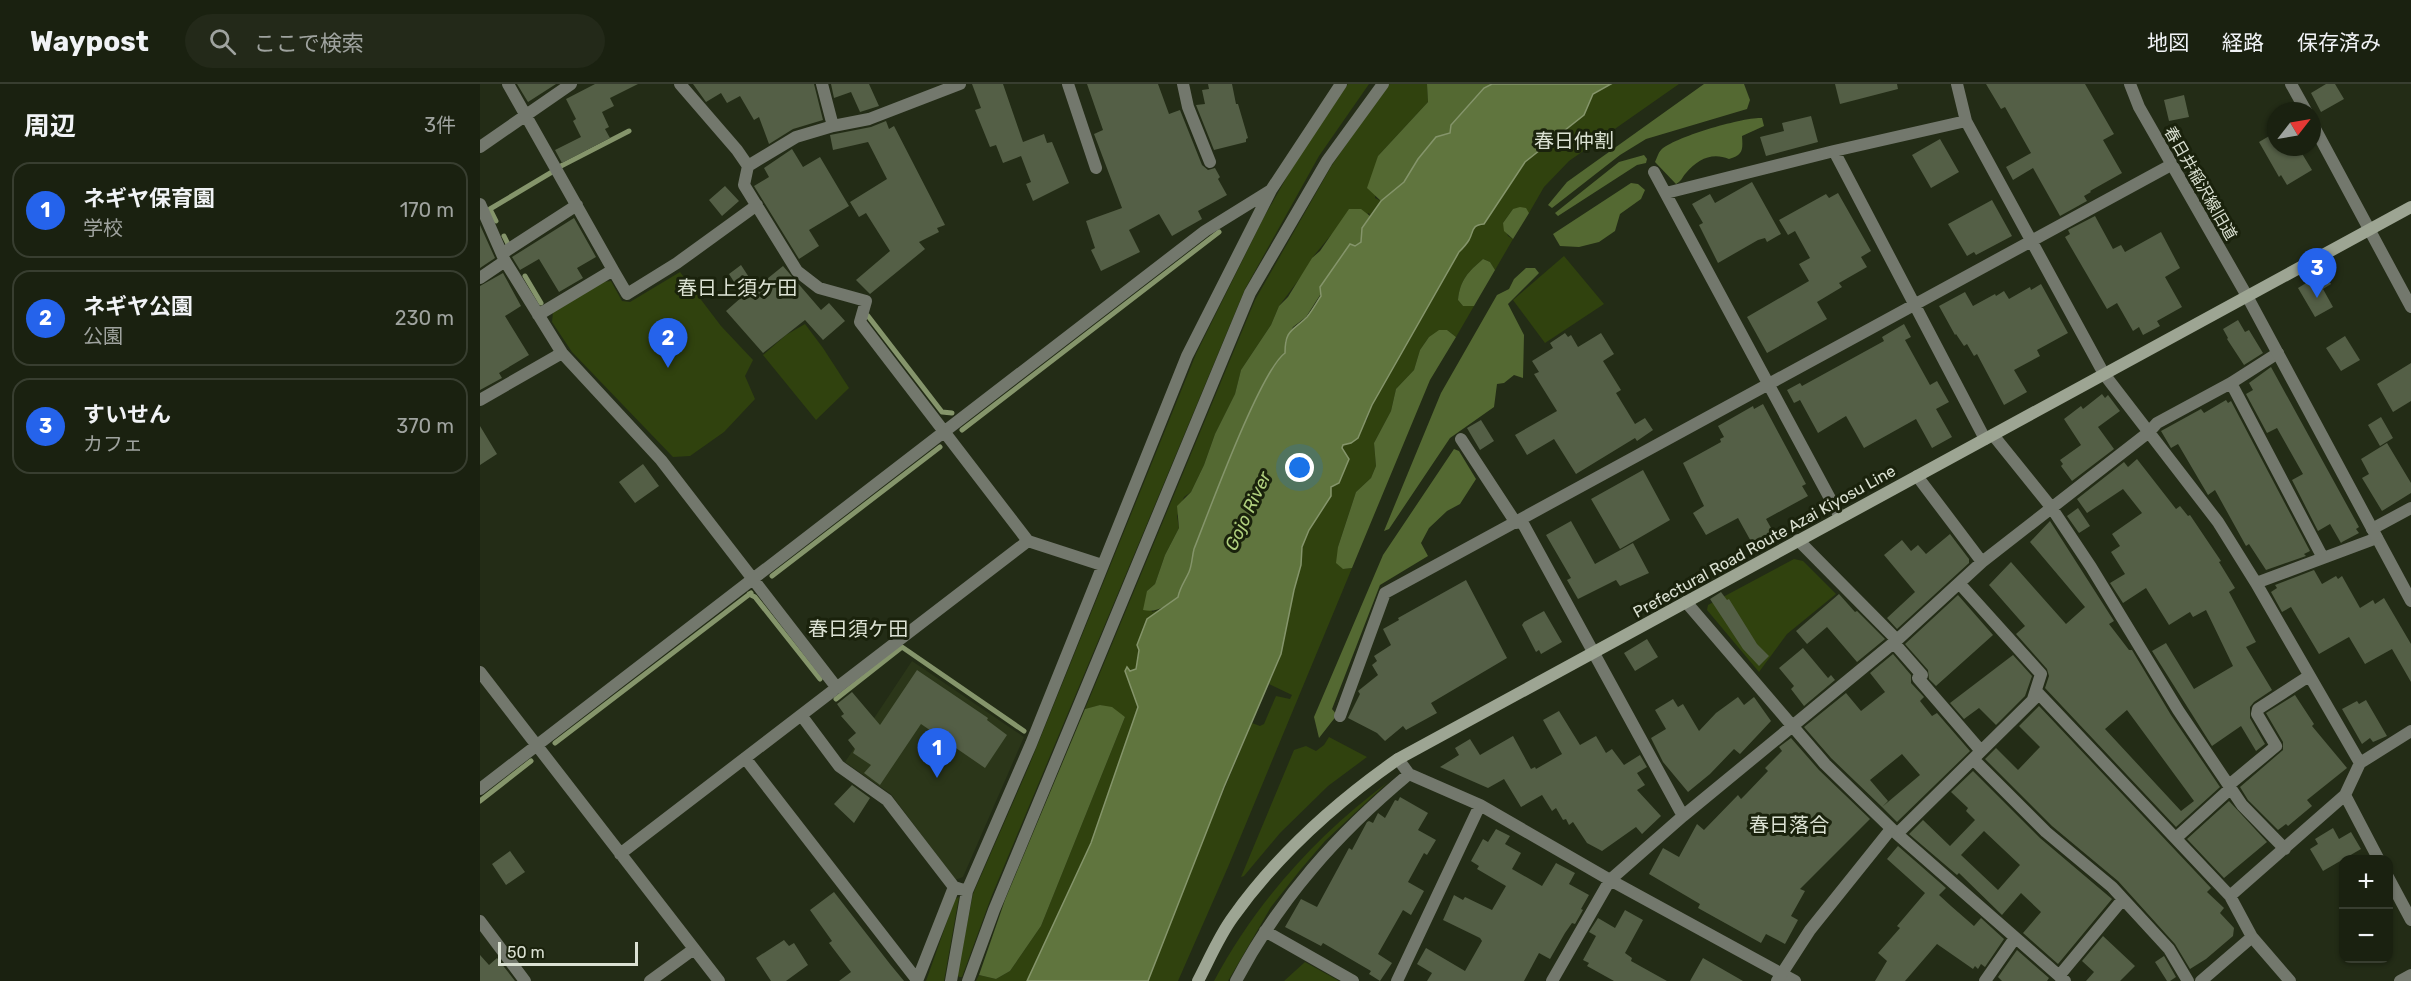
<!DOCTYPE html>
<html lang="ja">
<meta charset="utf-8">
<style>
:root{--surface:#1a2110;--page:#232919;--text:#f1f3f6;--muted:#9fa39f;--line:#383e30;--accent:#2563eb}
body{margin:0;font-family:Rubik,"Noto Sans JP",sans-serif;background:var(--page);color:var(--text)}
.controls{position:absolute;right:18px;bottom:18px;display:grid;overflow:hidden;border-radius:12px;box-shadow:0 2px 4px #0004}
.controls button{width:54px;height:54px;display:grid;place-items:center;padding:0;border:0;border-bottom:2px solid var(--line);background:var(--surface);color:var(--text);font:30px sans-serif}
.compass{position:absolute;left:1787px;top:18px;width:54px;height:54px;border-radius:50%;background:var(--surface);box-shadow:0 2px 4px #0004;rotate:59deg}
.scale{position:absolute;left:18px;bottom:15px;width:140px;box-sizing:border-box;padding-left:6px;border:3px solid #dbe1d3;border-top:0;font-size:16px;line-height:21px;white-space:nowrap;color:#dbe1d3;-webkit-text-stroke:4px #1a220c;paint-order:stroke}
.you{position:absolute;left:820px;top:384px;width:21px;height:21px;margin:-15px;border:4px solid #fff;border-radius:50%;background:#1a73e8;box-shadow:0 0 0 9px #1a73e833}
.badge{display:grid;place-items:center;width:39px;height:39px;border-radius:50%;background:var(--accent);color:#fff;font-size:20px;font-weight:700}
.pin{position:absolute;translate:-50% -50px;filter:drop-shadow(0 2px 3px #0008)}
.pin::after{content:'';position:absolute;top:32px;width:21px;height:18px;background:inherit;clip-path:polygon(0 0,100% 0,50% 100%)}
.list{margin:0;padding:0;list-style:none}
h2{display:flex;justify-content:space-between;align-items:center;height:78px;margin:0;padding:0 24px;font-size:26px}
h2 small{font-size:20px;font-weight:400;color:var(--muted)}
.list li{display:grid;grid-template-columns:39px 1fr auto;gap:18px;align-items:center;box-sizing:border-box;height:96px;margin:0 12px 12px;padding:0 12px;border:2px solid var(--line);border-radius:18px}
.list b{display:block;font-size:22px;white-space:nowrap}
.list p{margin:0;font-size:20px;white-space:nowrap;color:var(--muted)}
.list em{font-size:20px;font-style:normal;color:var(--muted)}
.icon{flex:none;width:33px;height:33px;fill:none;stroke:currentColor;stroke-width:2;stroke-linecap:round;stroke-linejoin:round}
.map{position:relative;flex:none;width:1931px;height:897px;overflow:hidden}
header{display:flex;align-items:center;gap:36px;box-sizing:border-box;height:84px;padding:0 30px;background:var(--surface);border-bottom:2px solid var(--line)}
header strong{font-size:28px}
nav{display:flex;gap:33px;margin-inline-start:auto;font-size:21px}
.search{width:420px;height:54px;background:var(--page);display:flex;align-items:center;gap:15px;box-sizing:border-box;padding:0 21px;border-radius:33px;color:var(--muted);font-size:22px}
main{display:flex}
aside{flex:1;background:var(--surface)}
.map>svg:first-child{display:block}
.built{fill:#2b3619}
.green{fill:#30420e}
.forest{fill:#546932}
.water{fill:#60753e;stroke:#85956b;stroke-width:1.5}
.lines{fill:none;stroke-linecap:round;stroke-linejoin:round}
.stream{stroke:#85956b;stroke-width:5}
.building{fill:#545f46;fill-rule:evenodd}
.minor{stroke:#73786d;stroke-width:12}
.tertiary{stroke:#73786d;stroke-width:12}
.secondary{stroke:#9da593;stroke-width:12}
.labels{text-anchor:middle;stroke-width:6;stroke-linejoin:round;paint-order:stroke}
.street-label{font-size:16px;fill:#dbe1d3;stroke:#1a220c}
.water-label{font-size:18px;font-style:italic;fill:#b0d07e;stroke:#1a220c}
.quarter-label{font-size:20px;fill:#dbe1d3;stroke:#1a220c}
</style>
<header>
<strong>Waypost</strong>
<div class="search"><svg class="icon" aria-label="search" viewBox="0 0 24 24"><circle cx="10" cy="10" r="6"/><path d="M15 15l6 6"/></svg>ここで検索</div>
<nav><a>地図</a><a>経路</a><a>保存済み</a></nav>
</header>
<main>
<aside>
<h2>周辺<small>3件</small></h2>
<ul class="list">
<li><span class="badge">1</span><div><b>ネギヤ保育園</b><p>学校</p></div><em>170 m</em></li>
<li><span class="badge">2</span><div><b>ネギヤ公園</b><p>公園</p></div><em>230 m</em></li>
<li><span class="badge">3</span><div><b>すいせん</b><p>カフェ</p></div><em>370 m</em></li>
</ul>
</aside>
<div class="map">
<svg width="1931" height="897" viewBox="0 0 1931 897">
<rect width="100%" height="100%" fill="#232c16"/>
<path class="built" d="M432 577 544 653 483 793 475 796 411 710 365 678Z"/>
<path class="green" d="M868 0H889L839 72 765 205 512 811 482 893H479L477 890 493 810 549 682 716 270 783 135 817 75Z
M908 0H947L948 18 898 72 895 114 901 117 890 132 889 129 851 151 832 174 826 186 799 222 791 241 761 286 755 310 735 350 724 381 711 408 704 413 697 432 699 444 685 471 675 500 667 507 672 528 682 525 667 535 656 585 645 587 658 623 611 759 547 897H496L499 891 516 895 530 887 561 842 645 633 621 621 605 625 775 216 852 81Z
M1131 0H1199L1089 77 1064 103 1049 129 1045 124 1033 125 1023 139 1028 152 1033 155 1015 186 1010 178 1003 175C988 188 980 196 978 216L983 222H994L976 253 967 246H960L949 253 940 266 934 286 916 305 911 327 894 359 896 382 891 394 876 408 858 463 863 485 872 484 748 783 698 897H668L714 777 772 639 780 642 784 640 796 612 810 615 812 611 789 600 801 570 814 506 821 481 822 463 829 446 851 412V403L863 360 887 336 892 321 933 248 979 168 989 156 992 145 998 141 1004 140 1045 78 1109 18 1113 10Z
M1084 172 1124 220 1065 259 1033 216Z
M200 188 241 242 273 276 265 292 275 315 244 348 210 372 193 373 92 268 72 238 73 228 122 198 131 197 142 217 150 218Z
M325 240 343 264 369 304 336 336 283 271 306 251Z
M1314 475 1323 477 1356 510 1307 550 1279 588 1227 526 1228 521Z
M849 653 887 673 848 702 800 749 764 792 761 793 814 666 826 662 836 667 844 661Z
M908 698 845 757 821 785 791 823 748 897H734C776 818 836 752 908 698Z
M479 813 464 897H446L475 815Z
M825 878 859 897H804Z"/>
<path class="forest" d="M947 0H1012L1004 4 971 41 970 49 938 75 924 98 901 117 887 104 898 72 948 18Z
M1224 0H1264L1270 16 1267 25 1166 55 1140 71 1072 124 1068 121 1087 98Z
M1282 34 1284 42 1262 52C1263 66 1263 71 1249 75 1232 68 1218 75 1206 89 1202 93 1202 97 1196 100L1175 78C1177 74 1178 69 1181 66 1194 53 1263 33 1282 34Z
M1164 71 1167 75 1166 79 1157 81 1078 132 1075 129 1139 78Z
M1151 99 1158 100 1165 106 1161 115 1140 130 1135 147 1119 158 1099 163 1080 162 1073 150Z
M1040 123 1046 124 1049 129 1033 155 1024 147 1023 139 1033 125Z
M869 125H881L890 132 882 144 881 158 875 162 842 208 826 233 813 243 805 258V269C780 286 728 430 714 465 712 473 712 481 709 488 705 497 700 503 698 513 686 522 678 529 663 526L667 507 675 500 685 471 699 444 697 422 711 408 724 381 735 350 755 310 761 286 791 241 799 222 808 213 832 174 840 167Z
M1003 175 1010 178 1015 186 994 222H983L978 216C980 196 988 188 1003 175Z
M1046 184H1055L1059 189 1028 220 1044 251 1043 294 1034 291 1024 299 1017 300 1014 323 970 354 909 445 904 447 961 309 1017 211 1029 205 1034 195Z
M959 246H967L976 253 950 296 872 484 863 485 856 479 858 463 876 408 891 394 896 382 894 359 911 327 916 305 934 286 940 266 949 253Z
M974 365 979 367 996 395 980 420 967 427 949 444 941 459 948 472 900 501 852 625 857 631 839 654 834 633 903 471Z
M620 621 632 623 645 633 561 842 530 887 516 895 499 891 525 816 605 625Z"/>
<path class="water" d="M1012 0H1131L1113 10 1104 31 1045 78 1004 140C991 141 994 147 989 156 986 161 982 165 979 168L892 321 878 354 871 359 863 361 862 364 869 375 859 399 851 403V412L829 446 822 463 821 481 814 506 801 570 744 703 668 897H547L611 759 658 623 645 587 647 583 650 587 656 585 659 566 657 561 667 535 698 513C700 503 705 497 709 488 712 481 712 473 714 465 728 430 780 287 805 269 805 245 813 247 827 233 832 227 837 218 841 212L840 203 870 160 875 162 881 158 882 144 901 117 924 98 938 75 956 53 970 49 971 41 1004 4Z"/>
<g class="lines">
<path class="stream" d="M81 82 149 47
M16 137 10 125 72 88
M24 152 28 160
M45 192 61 219
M388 232 462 328 472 329
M482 346 739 148
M292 492 460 363
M269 510 275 513 340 595
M356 615 422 563 544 647
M75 659 271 509
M0 717 51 677"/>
</g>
<path class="building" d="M37 0H76L48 18Z
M115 0H158L130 14 134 22 122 28 129 43 125 45 130 54 82 79 75 66 101 53 93 37 96 35 86 15Z
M213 0H334L343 36 313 45 289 60 279 33 274 36 260 12 247 19 241 9 226 18Z
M351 0H389L399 22 380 28 371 8 354 14Z
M492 0H523L543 58 564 50 567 59 572 58 589 99 553 117 546 100 551 98 541 72 523 79 516 61 510 63 495 26 501 24Z
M607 0H678L689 30 700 26 722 81 728 86 735 84 740 93 738 95 747 111 718 127 722 135 692 152 679 130 649 146 660 168 621 187 611 166 615 164 606 137 642 124 614 50 623 46Z
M728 0H752L756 20H758L768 54 766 55V58L734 66 716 21 725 20 722 6 729 5Z
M1355 0H1417L1418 5 1360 20Z
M1506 0H1605L1634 50 1623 56 1642 89 1610 107 1611 108 1604 112 1607 117 1580 132 1553 84 1533 96 1526 83 1551 69 1525 23 1521 25Z
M1846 0H1855L1864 15 1841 28 1831 9Z
M1704 11 1709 33 1689 37 1684 16Z
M1331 32 1338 58 1286 72 1280 53 1304 47 1302 39Z
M406 37 409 45 414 42 465 141 457 144 459 148 439 158 445 165 390 210 376 196 410 167 386 129 379 133 370 118 407 95 388 58 353 66 350 51 391 43Z
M1796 48V63H1818L1832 86 1807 101 1801 91 1799 93 1779 58Z
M1460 55 1479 88 1451 104 1432 71Z
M312 65 323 83 340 73 369 122 329 146 339 162 319 175 274 102 289 93 284 84Z
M1272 98 1301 150 1287 158 1285 154 1278 156 1238 179 1219 141 1223 139 1212 120 1230 110 1235 119Z
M245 102 259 117 242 132 229 116Z
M1358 109 1391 167 1381 173 1387 183 1359 199 1362 203 1337 218 1347 235 1287 269 1267 233 1329 197 1319 180 1330 174 1315 147 1308 151 1299 136 1346 110 1349 114Z
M1512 116 1532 152 1496 171 1494 168 1487 172 1468 140Z
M1615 132 1633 165 1641 161 1645 168 1681 148 1700 184 1685 193 1702 223 1677 237 1680 242 1663 251 1659 243 1653 247 1637 219 1627 225 1585 153 1590 150 1588 146Z
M94 134 116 173 97 184 103 194 79 208 59 175 40 186 32 173Z
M0 141 15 174 0 184Z
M261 181 276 204 303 182 341 226 349 219 365 237 343 256 325 236 283 269 246 227 263 212 249 190Z
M1844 188 1851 200 1843 205 1853 223 1835 233 1818 204Z
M23 189 41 222 25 232 49 271 19 289 22 294 0 306V202Z
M1561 200 1588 249 1557 266 1560 272 1534 286 1547 308 1524 321 1497 270 1494 272 1487 260 1484 262 1476 250 1475 251 1459 222 1485 208 1493 222 1515 210 1516 212 1524 207 1529 215 1550 203 1551 206Z
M1758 236 1765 248 1769 246 1783 269 1764 281 1747 255 1748 254 1743 245Z
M1424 240 1431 253 1425 256 1450 301 1457 297 1469 318 1456 325 1472 353 1452 364 1436 335 1384 364 1366 332 1338 349 1320 316 1314 319 1307 306 1320 299 1322 302 1404 257 1402 253Z
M1085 249 1088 253 1091 251 1098 263 1121 249 1134 270 1123 277 1141 306 1136 309 1155 340 1165 334 1173 346 1157 357 1155 354 1096 390 1074 355 1047 371 1035 351 1077 327 1054 290 1059 288 1052 277 1073 264 1070 259Z
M1865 252 1880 276 1861 287 1846 264Z
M1931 279V317L1913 328 1897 300Z
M1791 283 1879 443 1876 445 1879 449 1862 458 1861 459 1850 440 1838 447 1812 396 1823 390 1797 344 1787 349 1766 310 1773 306 1769 299Z
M1622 310 1625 314 1628 311 1640 327 1618 343 1634 365 1592 397 1581 382 1583 380 1580 376 1601 361 1584 335 1601 322 1603 325Z
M1746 316 1748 319 1751 317 1830 467 1824 470 1826 472 1786 486 1769 460 1766 462 1735 406 1728 411 1698 360 1691 364 1681 347 1721 325 1724 329Z
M1283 320 1326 400 1322 402 1328 412 1286 435 1294 449 1273 461 1258 434 1226 451 1213 429 1224 422 1203 379 1241 358 1240 355 1244 353 1238 342 1273 322 1274 325Z
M1901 333 1913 354 1900 362 1888 341Z
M1001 336 1014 357 1000 366 987 344Z
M0 342 17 370 0 381Z
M1907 359 1931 399V409L1902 427 1882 394 1889 390 1881 375Z
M1657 375 1696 425 1700 422 1708 432 1710 431 1741 477 1739 478 1755 504 1749 508 1776 558 1766 563 1792 606 1774 618 1770 623V634L1785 660 1776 667 1761 642 1732 662 1672 567 1686 559 1714 605 1753 582 1726 526 1713 533 1710 528 1689 541 1666 504 1643 519 1630 499 1645 490 1631 468 1640 462 1632 450 1662 429 1643 405 1607 429 1597 415 1644 378 1648 383Z
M163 380 179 402 155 419 139 398Z
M1163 386 1190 436 1140 465 1111 415Z
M1598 424 1610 442 1599 449 1587 432Z
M1091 437 1115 480 1153 459 1169 489 1140 502 1136 496 1098 515 1087 496 1091 494 1066 451Z
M1570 437 1634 537 1629 540 1649 566H1652L1691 631 1740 703 1696 743 1565 604 1569 592 1567 585 1536 550 1545 542 1509 501 1531 478 1586 540 1605 523 1550 458ZM1647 626 1714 717 1701 727 1625 645Z
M1470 450 1489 475V479L1417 545 1407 534 1435 508 1404 471 1422 456 1431 467 1438 461 1446 470Z
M1834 486 1842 500 1856 492 1858 495 1862 492 1880 524 1893 516 1895 520 1904 514 1931 560V598L1912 565 1885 580 1869 553 1839 570 1811 523 1802 528 1791 508 1797 504 1795 501Z
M986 496 1027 574 951 619 957 629 926 646 923 642 905 657 897 649 868 634 880 610 878 607 898 591 892 581 897 577 894 572 911 561 903 545 919 536 918 534Z
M1241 508 1247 516 1249 515 1277 560 1289 572 1279 582 1263 565 1230 515Z
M1359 510 1375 528 1377 527 1405 555 1377 578 1347 543 1327 560 1316 547Z
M1478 511 1513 551 1456 602 1449 595 1448 586 1425 560Z
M1064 527 1082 558 1061 570 1059 566 1056 568 1042 541 1044 538Z
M1167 555 1178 573 1155 587 1144 569Z
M1323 564 1348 594 1351 591 1355 596 1324 622 1311 605 1314 602 1299 584Z
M1413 570 1431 591V599L1444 613 1440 617 1452 632 1457 629 1490 667 1417 738 1402 723 1440 691 1422 670 1390 696 1408 717 1402 723 1351 674 1324 643 1366 609 1381 627 1405 608 1390 589Z
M1533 571 1552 592 1545 612 1516 641 1499 624 1484 635 1470 619Z
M437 586 508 634 507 636 527 651 505 684 441 640 400 701 384 689 391 681 373 669 375 665 368 656 376 649 361 632 364 630 357 620 372 608 400 641Z
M1815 611 1834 640 1832 642 1867 684 1827 716 1832 722 1808 742 1806 740 1798 746 1768 716 1760 703 1803 666V658L1786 629Z
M1258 613 1264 621 1274 613 1291 637 1260 670 1254 665 1230 690 1208 708 1183 678 1171 654 1186 645 1175 626 1193 615 1198 623 1203 620 1219 647 1236 629Z
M1886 616 1907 652 1893 658 1890 654 1882 660 1862 625 1877 617 1879 620Z
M1559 622 1731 804 1727 808 1744 824 1740 829 1754 844 1753 852 1726 875 1710 885 1695 860 1638 797 1572 742 1505 675 1516 664 1538 686 1560 663 1539 642Z
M1079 627 1100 661 1116 652 1126 669 1132 665 1144 681 1160 671 1167 683 1157 689 1165 701 1157 706 1181 732 1162 750 1156 743 1122 767 1107 759 1093 738 1089 741 1086 735 1083 736 1076 724 1072 727 1062 711 1041 723 1024 695 1008 704 960 683 979 671 975 664 990 655 1000 671 1033 652 1051 685 1055 683 1056 685 1082 670 1063 636Z
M1311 654 1339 686 1390 735 1320 805 1325 807 1311 832 1318 836 1305 860 1286 850 1281 859 1218 824 1220 820 1169 790 1183 764 1199 773 1217 740 1224 746 1258 711 1261 715 1266 710 1288 687 1285 684 1302 667 1299 663Z
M1493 687 1560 754 1632 815 1578 880 1543 849 1561 828 1541 809 1522 831 1479 789 1477 791 1429 750 1443 736 1470 762 1495 736 1486 727 1488 724 1471 708ZM1504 747 1540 781 1518 806 1481 771Z
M372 701 390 714 374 739 354 720Z
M920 713 948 729 938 746 956 756 947 771 944 769 928 798 944 807 931 831 923 826 898 870 912 879 900 897 889 890 891 887 843 859 841 862 805 843 821 815 837 823 869 764 872 766 887 738 889 737 893 739 898 729 905 734 915 716 918 717Z
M1749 717 1787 758 1744 794 1707 755Z
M1853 744 1859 755 1871 748 1881 765 1843 787 1830 765 1838 760 1835 755Z
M1016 745 1030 752 1025 760 1041 769 1032 785 1062 802 1076 779 1095 789 1089 800 1109 811 1101 825 1103 826 1095 840 1092 839 1085 849 1070 875 1059 869 1044 897H947L952 889 937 880 946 864 985 887 1002 857 1000 854 963 836 974 811 983 816 985 813 1012 826 1026 802 997 785 999 782 991 777 1003 755 1008 758Z
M1418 762 1466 804 1459 811 1471 822 1494 842 1501 834 1524 855 1505 883 1501 880 1498 885 1495 882 1493 885 1457 860 1425 897H1395L1407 877 1398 869 1420 844 1417 842 1445 809 1407 775Z
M30 767 45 788 26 801 12 780Z
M354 808 410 880 424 897H359L371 888 349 859 352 857 330 826Z
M1145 826 1163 836 1145 869 1152 874 1151 877 1187 897H1134L1107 882 1109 879 1103 876 1116 852 1109 848 1118 834 1135 844Z
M1623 852 1655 882 1640 897H1606L1614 888 1602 877Z
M304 856 309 862 314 859 328 881 306 897H291L276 874Z
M1537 866 1569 894 1567 897H1522L1518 893Z
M0 871 9 881 17 874 35 897H0Z
M1684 872 1696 893 1690 897H1687L1675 878Z
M1223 874 1263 897H1210Z"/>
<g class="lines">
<path class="minor" d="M28 0 133 186
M200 0 257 66 268 82 264 101 317 187 339 204 386 217 380 238 548 457 622 481
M342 0 353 42
M588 0 616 84
M703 0 708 23 730 78
M1477 0 1486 37 1624 290 1738 438 1776 499 1880 679
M1811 0 1826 27
M1832 39 1931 223
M0 63 91 0
M1354 67 1505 355
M268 82 316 53 353 42 389 35 480 0
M1174 88 1360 433
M1186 109 1354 67 1486 37
M0 120 25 177 0 194
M23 169 97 121
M25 177 82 269 181 376 357 604
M58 231 133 186 147 210 197 179 277 121
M1751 299 1843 474
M0 316 82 269
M1513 351 1571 423 1611 483 1698 626 1762 721 1805 765
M981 355 1036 439
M1437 392 1502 478
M1041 436 1203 732
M1892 445 1931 424
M1318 456 1417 556
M1479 499 1561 590 1553 615
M1776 499 1897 454
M1206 518 1345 680 1417 750 1585 897
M1414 559 1442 591 1438 594 1501 667
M0 588 239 897
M321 631 359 682 407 716 474 803 487 807
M860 632 905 509 1691 81
M265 674 437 896
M918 675 929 690 1000 721 1130 796 1315 897
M1493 675 1566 748 1632 803 1689 865 1708 897
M1749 701 1796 662 1777 630 1778 625 1829 592
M0 705 725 147 791 106
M1865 711 1899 776
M1417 750 1559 610 1750 812 1772 853 1810 897
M1696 754 1751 704
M140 770 548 457
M1908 793 1931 836
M1750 812 1865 711 1880 679 1931 647
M0 837 45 897
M785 847 873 897
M1579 892 1643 815
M170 897 214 865
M437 897 474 803
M471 897 487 807 551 660 707 272 791 106 861 0
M488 897 514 826 770 209 847 77 903 0
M756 897C800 814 857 750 929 690
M917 897 1000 721
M1072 897 1130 796 1203 732 1417 556 1502 478 1669 348 1677 339 1751 299 1798 269
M1505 897 1535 854
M1721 897 1772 853
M1920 897 1931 891"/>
<path class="tertiary" d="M1650 0 1659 23 1767 212 1931 517
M1297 897 1330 846 1411 745"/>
<path class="secondary" d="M718 897C729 876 739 852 753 833 798 770 855 719 918 675L1931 123"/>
</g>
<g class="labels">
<g class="street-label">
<text transform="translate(1721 99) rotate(60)" y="6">春日井稲沢線旧道</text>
<text transform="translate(1284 457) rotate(-29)" y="6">Prefectural Road Route Azai Kiyosu Line</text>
</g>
<g class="water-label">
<text transform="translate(768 427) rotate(-65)" y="6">Gojo River</text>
</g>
<g class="quarter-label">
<text x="1094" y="64">春日仲割</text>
<text x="257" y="211">春日上須ケ田</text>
<text x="378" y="552">春日須ケ田</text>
<text x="1309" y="748">春日落合</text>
</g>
</g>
</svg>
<div class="controls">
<button>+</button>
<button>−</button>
</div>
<svg class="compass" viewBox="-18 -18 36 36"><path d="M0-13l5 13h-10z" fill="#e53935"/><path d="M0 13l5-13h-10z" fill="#9fa39f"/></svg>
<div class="scale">50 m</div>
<div class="you"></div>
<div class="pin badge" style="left:457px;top:694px">1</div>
<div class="pin badge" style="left:188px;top:284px">2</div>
<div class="pin badge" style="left:1837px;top:214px">3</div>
</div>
</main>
